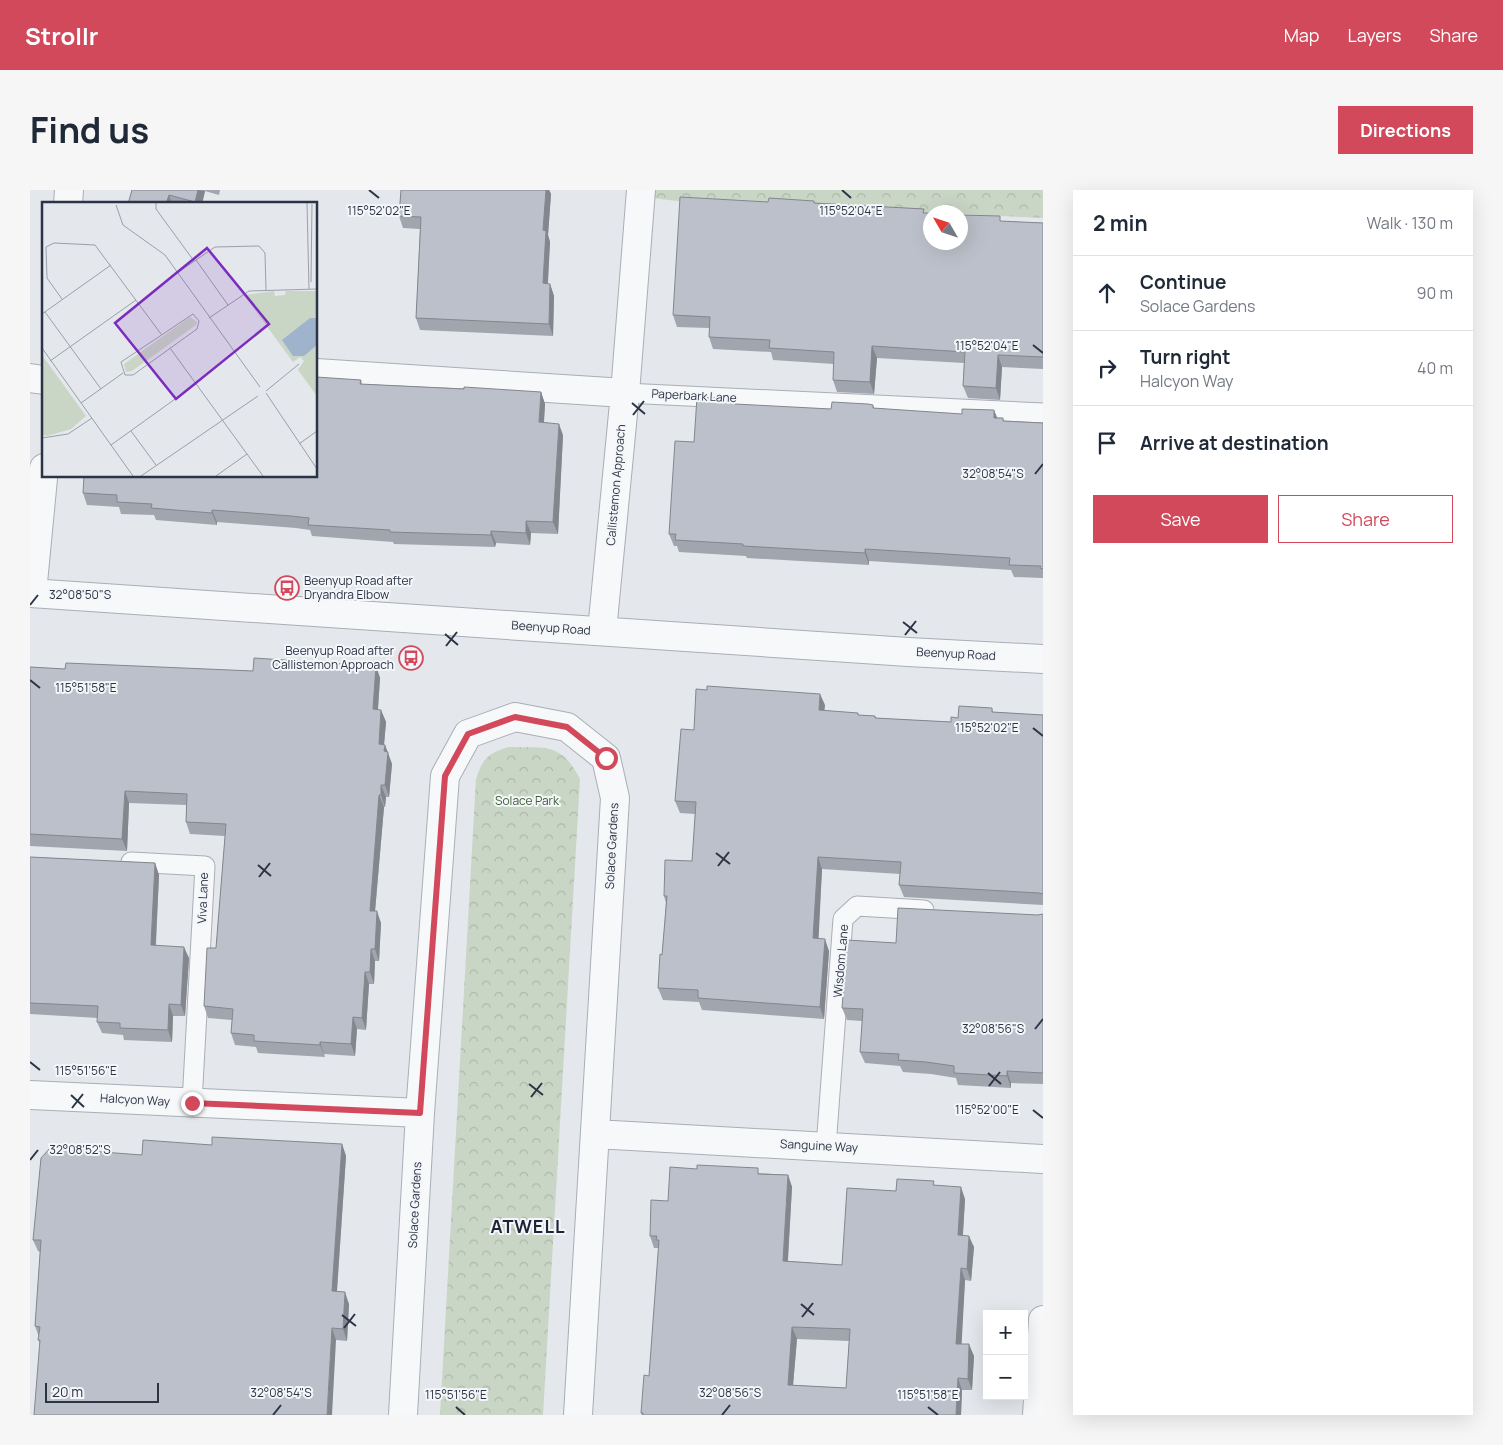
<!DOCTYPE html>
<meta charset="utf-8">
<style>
:root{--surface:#fff;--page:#f6f6f7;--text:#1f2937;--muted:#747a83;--line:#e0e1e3;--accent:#d1495b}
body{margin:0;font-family:Manrope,sans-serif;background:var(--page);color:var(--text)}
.controls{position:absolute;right:15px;bottom:15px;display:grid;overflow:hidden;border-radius:0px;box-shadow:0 5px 20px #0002}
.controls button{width:45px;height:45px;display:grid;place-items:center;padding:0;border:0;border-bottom:1px solid var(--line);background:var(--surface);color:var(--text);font:25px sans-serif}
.compass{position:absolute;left:893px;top:15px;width:45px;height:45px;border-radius:50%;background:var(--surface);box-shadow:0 5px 20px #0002;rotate:309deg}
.scale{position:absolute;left:15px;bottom:12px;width:114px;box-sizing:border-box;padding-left:5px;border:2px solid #2b3445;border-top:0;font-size:14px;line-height:18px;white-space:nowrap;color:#2b3445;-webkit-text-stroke:4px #f4f6f9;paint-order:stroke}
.stop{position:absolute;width:15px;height:15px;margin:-11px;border:4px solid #d1495b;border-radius:50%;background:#fff}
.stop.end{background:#d1495b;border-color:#fff;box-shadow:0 1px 5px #0008}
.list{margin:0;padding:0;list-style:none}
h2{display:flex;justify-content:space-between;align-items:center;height:65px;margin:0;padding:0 20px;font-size:21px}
h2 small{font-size:16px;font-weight:400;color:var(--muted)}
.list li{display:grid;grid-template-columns:32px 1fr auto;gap:15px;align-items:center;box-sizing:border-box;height:75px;padding:0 20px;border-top:1px solid var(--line)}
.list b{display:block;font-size:19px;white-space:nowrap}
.list p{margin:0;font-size:16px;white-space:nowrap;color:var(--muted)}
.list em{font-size:16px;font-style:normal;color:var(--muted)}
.actions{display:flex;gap:10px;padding:15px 20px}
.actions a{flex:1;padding:11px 0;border:1px solid var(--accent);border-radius:0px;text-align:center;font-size:18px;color:var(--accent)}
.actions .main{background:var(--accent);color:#fff}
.icon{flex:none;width:28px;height:28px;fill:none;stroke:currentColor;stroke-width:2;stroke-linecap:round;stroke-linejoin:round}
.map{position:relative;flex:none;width:1013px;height:1225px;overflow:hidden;border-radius:0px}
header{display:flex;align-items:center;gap:30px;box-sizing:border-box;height:70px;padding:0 25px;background:var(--accent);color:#fff}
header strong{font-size:24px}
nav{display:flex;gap:28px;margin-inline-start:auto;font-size:18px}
.intro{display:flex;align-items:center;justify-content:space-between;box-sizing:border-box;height:120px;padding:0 30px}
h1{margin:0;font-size:35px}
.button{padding:12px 22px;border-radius:0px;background:var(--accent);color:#fff;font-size:18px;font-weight:700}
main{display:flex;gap:30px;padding:0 30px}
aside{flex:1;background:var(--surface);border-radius:0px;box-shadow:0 5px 20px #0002}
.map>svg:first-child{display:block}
.forest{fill:url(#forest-crowns)}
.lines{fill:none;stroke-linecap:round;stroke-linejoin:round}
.service-casing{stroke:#a9aeb7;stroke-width:21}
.minor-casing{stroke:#a9aeb7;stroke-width:30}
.tertiary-casing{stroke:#a9aeb7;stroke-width:30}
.service{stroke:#f7f8fa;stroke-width:19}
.minor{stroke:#f7f8fa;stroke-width:28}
.tertiary{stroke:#f7f8fa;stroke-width:28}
.wall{fill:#a1a5ae;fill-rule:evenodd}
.shaded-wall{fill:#83868d}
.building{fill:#bbc0ca;stroke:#83868d;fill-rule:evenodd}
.route{stroke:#d1495b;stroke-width:6}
.ticks{fill:none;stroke:#2b3445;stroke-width:2}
.labels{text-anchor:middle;stroke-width:4;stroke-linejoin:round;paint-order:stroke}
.street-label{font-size:12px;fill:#2b3445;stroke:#f4f6f9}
.poi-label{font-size:12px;fill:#2b3445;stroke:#f4f6f9;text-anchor:start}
.park-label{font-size:12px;fill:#3f6138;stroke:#f4f6f9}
.district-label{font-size:18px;font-weight:bold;letter-spacing:1px;fill:#1d2536;stroke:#f4f6f9}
.inset-road{fill:none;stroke:#9a9fa9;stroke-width:1}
.view{fill:#7b2cbf;fill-opacity:0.15;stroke:#7b2cbf;stroke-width:2.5}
.inset-edge{fill:none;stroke:#2b3445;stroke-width:2.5}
.ticks-label{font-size:12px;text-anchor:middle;fill:#2b3445;stroke:#f4f6f9;stroke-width:4;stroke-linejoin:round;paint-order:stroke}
</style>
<header>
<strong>Strollr</strong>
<nav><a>Map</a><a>Layers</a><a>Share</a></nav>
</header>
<div class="intro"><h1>Find us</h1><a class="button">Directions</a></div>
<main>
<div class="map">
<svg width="1013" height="1225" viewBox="0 0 1013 1225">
<defs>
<pattern id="forest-crowns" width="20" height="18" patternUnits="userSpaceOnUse" patternTransform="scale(1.25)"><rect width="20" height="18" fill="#c9d6c5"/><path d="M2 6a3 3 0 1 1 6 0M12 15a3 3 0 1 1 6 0" fill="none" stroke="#adb8ab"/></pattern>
</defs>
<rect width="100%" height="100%" fill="#e4e7ec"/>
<path class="forest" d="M623 0H1013V28L931 24V22L900 23 647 11 622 8Z
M479 557C516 558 531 552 550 589L513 1225H410L446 589C453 568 458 563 479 557Z"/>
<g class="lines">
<g class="service-casing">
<path id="service" d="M595 203 1013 223
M101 672 175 676 162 913
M796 957 813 729 827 716 894 720"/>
</g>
<g class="minor-casing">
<path id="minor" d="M38 14 39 0
M286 183 595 203
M0 188 14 190
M2 403 14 278
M572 441 595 203 611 0
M0 905 390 923
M565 944 1013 969
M373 1225 390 923 415 586 438 544 485 527 537 537 576 568 585 608 548 1225
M1007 1225 1013 1130"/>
</g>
<g class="tertiary-casing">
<path id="tertiary" d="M0 403 878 462 1013 469"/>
</g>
<use href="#service" class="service"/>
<use href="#minor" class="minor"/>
<use href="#tertiary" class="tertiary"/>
</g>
<path class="wall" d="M102 0H190L189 5 175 1 172 14H98Z
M371 0H519L521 4 518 45 520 52 518 94H520L524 106 523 146 390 140 386 128 390 39 373 38 369 26Z
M784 11 785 13 895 23 972 31 1013 33V179L972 177 970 210 938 208 933 196 934 173 847 168 844 204 807 202 803 190 804 174 743 170 741 162 683 159 679 147V138L647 137 643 125 738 12Z
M331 190 332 194 511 202 515 214 514 233 533 245 528 344 501 343 500 355 466 353 465 357 364 354 363 352 282 346 280 340 266 338 187 332V335L126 330 124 325 91 324 89 317 57 315 53 303Z
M708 215 801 219 843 215 844 218 973 228 974 231 1013 233V388L984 387 981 380 839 371V375L717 368 716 366 649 362 647 356H644L639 344 664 252Z
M346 476 350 488 348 520H351L356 532 354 555H355L362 574 359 607H356L355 617H354L345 721 351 733 349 771H345L344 794H339L336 840 327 839 325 866 294 864 295 867 228 863 226 857 205 855 201 843 202 830 178 828 174 816 186 758 195 646 160 644 156 632V615L99 613 97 661 0 656V477L35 479 223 481Z
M795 515 794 520 829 525 845 526 846 528 921 532 928 528 962 518 963 522 1013 525V715L874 707 869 695 870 684 792 679 788 749 799 761 794 829 672 820 669 812 633 810 628 798 632 765 636 713 634 706 662 671 665 624 650 623 645 611 664 540Z
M0 667 125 673 129 685 126 755 159 768 155 826H143L142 852 94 850 93 845 72 843 67 832 68 828 0 824Z
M1013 724V894L981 893V898L928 895 926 888 901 884 873 882 870 876 835 873 830 862 832 831 817 830 812 818 866 753Z
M312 954 316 966 307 1102 319 1114 317 1151 306 1150 10 1153 8 1150 9 1147 5 1136 10 1062 8 1061 3 1050 112 965 182 955Z
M667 979 758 985 762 997 758 1071 812 1075 866 1001 905 995 935 1009 933 1045 944 1057 941 1091 935 1090 931 1154 944 1166 942 1200H932L931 1225H612L611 1223 619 1186 629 1058H624L620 1046 638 1011ZM767 1149 819 1151 816 1198 763 1195Z"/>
<path class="shaded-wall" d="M168 0 175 1 172 14H165V12Z
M516 0H519L521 4 518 45 520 52 517 105 513 93V40Z
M139 5 142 14H136Z
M520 94 524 106 523 146 519 134Z
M842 156 847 168 844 204 840 192Z
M968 165 972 177 970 210 966 198Z
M511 202 515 214 513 244 509 232Z
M964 220 969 232 964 228Z
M529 234 533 245 528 344 523 332Z
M182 320 187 332V335L182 323Z
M496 331 501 343 500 355 496 343Z
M461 341 466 353 465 357 461 345Z
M835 359 839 371V375L835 363Z
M346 476 350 488 347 531 343 519Z
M790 504 795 515 793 532 789 520Z
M351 520 356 532 353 566 349 554Z
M355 555 362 574 359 607 355 595 354 561Z
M351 595 356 607 355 617 351 605Z
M95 601 99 613 97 661 92 649Z
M349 605 354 617 344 733 340 721Z
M788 667 792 679 788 760 783 748Z
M125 673 129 685 125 767 121 755Z
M347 721 351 733 349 771 345 759Z
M795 749 799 761 794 829 790 817Z
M154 757 159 768 155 826 151 815Z
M341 759 345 771 344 794 340 782Z
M335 782 339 794 336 840 332 828Z
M139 814 143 826 142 852 138 840Z
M323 827 327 839 325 866 321 854Z
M290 852 295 867 290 855Z
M977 881 981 893V898L977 886Z
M312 954 316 966 306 1113 302 1101Z
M758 985 762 997 757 1083 753 1071Z
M931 997 935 1009 932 1057 928 1045Z
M939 1046 944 1057 941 1091 937 1079Z
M931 1078 935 1090 931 1166 926 1154Z
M315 1102 319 1114 317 1151 313 1139Z
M762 1137 767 1149 762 1207 758 1195Z
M302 1138 306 1150 302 1225H297Z
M939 1154 944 1166 942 1200 938 1189Z
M928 1188 932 1200 931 1225H926Z"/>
<path class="building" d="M102 0H168L165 12 139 5 136 14H98Z
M371 0H516L513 40 516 41 513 93 520 94 519 134 386 128 391 27 369 26Z
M650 7 738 12 739 8 784 11V13L894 19 893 23H900V52H930V25L970 26V31L1013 33V167L968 165 966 198 933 196 935 162 842 156 840 192 803 190 804 162 739 158 740 150 679 147 680 127 643 125Z
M286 187 331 190 330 194 434 199V197L511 202 509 232 529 234 523 332 496 331V343L461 341V345L360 342V340L278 335 279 328 261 326 182 320V323L121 318 122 314 87 312V305L53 303 54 286H286Z
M667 207 706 209 705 214 801 219 802 212 838 214 843 215V218L932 224V219L964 220V228H973V231L1013 233V379L1010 378 1011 376 979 375 980 368 835 359V363L713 356V354L645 350 646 344H639L645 251 664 252Z
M224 468 346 476 343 519 351 520 349 554 355 555 354 561 358 562 355 595H351V605H349L340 721H347L345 759H341L340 782H335L332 828 323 827 321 854 290 852V855L224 851V845L201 843 203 819 174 816 177 758H186L196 634 156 632 157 604 95 601 92 649 0 644V477L35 479 36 473 223 481Z
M677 496 790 504 789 520 828 523V525L845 526V528L921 532V527L928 528 929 516 962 518V522L1013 525V704L1009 703 869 695 871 672 788 667 783 748 795 749 790 817 668 808V800L628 798 630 764 632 765 637 706H634L635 670 662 671 666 612 645 611 651 539 664 540 666 499 677 500Z
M0 667 125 673 121 755 154 757 151 815 139 814 138 840 90 838V833L67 832 68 816 0 813Z
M868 718 1008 725 1013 724V883L977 881V886L924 883V876L896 872 868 870 869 864 830 862 833 819 812 818 817 750 866 753Z
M182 947 312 954 302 1101 315 1102 313 1139 302 1138 297 1225H4L10 1150H8L10 1137 5 1136 11 1050H3L11 968 20 958 112 965 113 950 182 955Z
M667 975 728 978V984L758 985 753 1071 812 1075 817 998 866 1001 867 989 904 991 903 995 931 997 928 1045 939 1046 937 1079 931 1078 926 1154H939L938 1189 928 1188 926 1225H613V1223H611L614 1185 619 1186 629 1050H626L627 1046H620L621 1010 638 1011 640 977 667 979ZM762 1137 820 1139 816 1198 758 1195Z"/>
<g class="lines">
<path class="route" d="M162 913 390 923 415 586 438 544 485 527 537 537 576 568"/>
</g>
<path class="ticks" d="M339 0 349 8M812 0 821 8M1003 155 1013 163M602 213 615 224M603 225 614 211M1005 284 1013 274M0 415 8 405M873 432 887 443M415 444 428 455M875 445 886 431M416 456 427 442M0 490 10 498M1003 538 1013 546M686 663 700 674M228 675 241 686M688 676 699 662M229 687 240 673M1005 839 1013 829M0 872 10 880M958 883 971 894M499 894 513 905M959 896 970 882M41 905 54 917M501 907 512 893M42 918 53 904M1003 920 1013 928M0 970 8 960M771 1114 784 1125M312 1125 326 1136M772 1127 783 1113M314 1138 325 1124M426 1217 435 1225M898 1217 908 1225M243 1225 251 1215M692 1225 700 1215"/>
<defs>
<g id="bus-ring" transform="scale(1.25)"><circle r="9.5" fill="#f4f6f9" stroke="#d1495b" stroke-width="1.5"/><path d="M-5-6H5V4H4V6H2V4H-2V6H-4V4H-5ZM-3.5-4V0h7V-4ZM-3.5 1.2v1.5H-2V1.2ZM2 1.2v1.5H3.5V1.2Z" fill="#d1495b"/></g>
</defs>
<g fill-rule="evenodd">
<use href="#bus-ring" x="257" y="398"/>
<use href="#bus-ring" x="381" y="468"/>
</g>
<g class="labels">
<g class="street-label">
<text transform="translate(664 206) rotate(3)" y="4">Paperbark Lane</text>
<text transform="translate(586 295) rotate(-85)" y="4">Callistemon Approach</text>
<text transform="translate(521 438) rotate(4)" y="4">Beenyup Road</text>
<text transform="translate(926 464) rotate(3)" y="4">Beenyup Road</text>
<text transform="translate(582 656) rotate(-87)" y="4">Solace Gardens</text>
<text transform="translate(173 708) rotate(-88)" y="4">Viva Lane</text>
<text transform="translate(811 771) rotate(-85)" y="4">Wisdom Lane</text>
<text transform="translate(105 910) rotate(3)" y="4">Halcyon Way</text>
<text transform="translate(789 956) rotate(3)" y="4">Sanguine Way</text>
<text transform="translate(385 1015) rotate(-87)" y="4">Solace Gardens</text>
</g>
<g class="poi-label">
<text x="274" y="395">Beenyup Road after<tspan x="274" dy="14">Dryandra Elbow</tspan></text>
<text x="364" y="465" text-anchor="end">Beenyup Road after<tspan x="364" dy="14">Callistemon Approach</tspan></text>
</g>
<g class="park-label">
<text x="497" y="615">Solace Park</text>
</g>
<g class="district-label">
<text x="498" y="1043">ATWELL</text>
</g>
</g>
<g transform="translate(12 12)">
<rect width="275" height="275" fill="#e4e7ec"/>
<path d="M232 89 233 94 243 93 244 89H275V194L256 168 262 159 258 155 251 160 202 93ZM148 115 155 120 154 123 90 169 84 170 82 162ZM0 153 44 214 29 227 5 234 0 233Z" fill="#c9d6c5"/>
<path d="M268 116H275V143L262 154H251L240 138Z" fill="#9fb4cc"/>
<path class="inset-road" d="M114 1V7L152 59M265 1 267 87M74 3 81 23 123 53 218 185M154 58 186 103M135 71 173 45 217 44 223 51 224 88M269 80 270 2M20 97 5 76 4 45 12 41 53 43 119 132M3 110 59 187M0 112 69 63M151 112 157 119 155 127 91 173H83L79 160ZM167 116 207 89 275 87M0 146 91 274M128 146 221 274M8 159 94 98M224 189 257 162M224 191 275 267M39 201 81 171M89 229 114 263M0 236 26 232 50 216M257 242 275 229M69 243 154 182M99 274 216 194M174 274 205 252"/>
<path class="view" d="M165 46 227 122 134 197 73 121Z"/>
<rect width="275" height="275" class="inset-edge"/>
</g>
<g class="ticks-label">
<text x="349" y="25">115°52'02"E</text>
<text x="821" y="25">115°52'04"E</text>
<text x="957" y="160">115°52'04"E</text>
<text x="963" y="288">32°08'54"S</text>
<text x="50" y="409">32°08'50"S</text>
<text x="56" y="502">115°51'58"E</text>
<text x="957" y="542">115°52'02"E</text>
<text x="963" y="843">32°08'56"S</text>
<text x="56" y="885">115°51'56"E</text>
<text x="957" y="924">115°52'00"E</text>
<text x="50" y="964">32°08'52"S</text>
<text x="251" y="1207">32°08'54"S</text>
<text x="700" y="1207">32°08'56"S</text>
<text x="426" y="1209">115°51'56"E</text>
<text x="898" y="1209">115°51'58"E</text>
</g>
</svg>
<div class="controls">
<button>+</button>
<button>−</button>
</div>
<svg class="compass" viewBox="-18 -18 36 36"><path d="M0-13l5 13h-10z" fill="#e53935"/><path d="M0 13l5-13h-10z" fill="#747a83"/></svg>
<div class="scale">20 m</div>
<div class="stop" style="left:576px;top:568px"></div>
<div class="stop end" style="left:162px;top:913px"></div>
</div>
<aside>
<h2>2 min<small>Walk · 130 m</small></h2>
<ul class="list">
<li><svg class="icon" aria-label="ahead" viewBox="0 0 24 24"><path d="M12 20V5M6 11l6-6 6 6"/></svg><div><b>Continue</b><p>Solace Gardens</p></div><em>90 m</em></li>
<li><svg class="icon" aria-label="right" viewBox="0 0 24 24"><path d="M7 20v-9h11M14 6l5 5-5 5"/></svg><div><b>Turn right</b><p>Halcyon Way</p></div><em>40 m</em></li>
<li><svg class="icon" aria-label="arrive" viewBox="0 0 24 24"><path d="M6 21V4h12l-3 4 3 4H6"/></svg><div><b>Arrive at destination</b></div></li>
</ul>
<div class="actions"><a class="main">Save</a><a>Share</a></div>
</aside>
</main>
